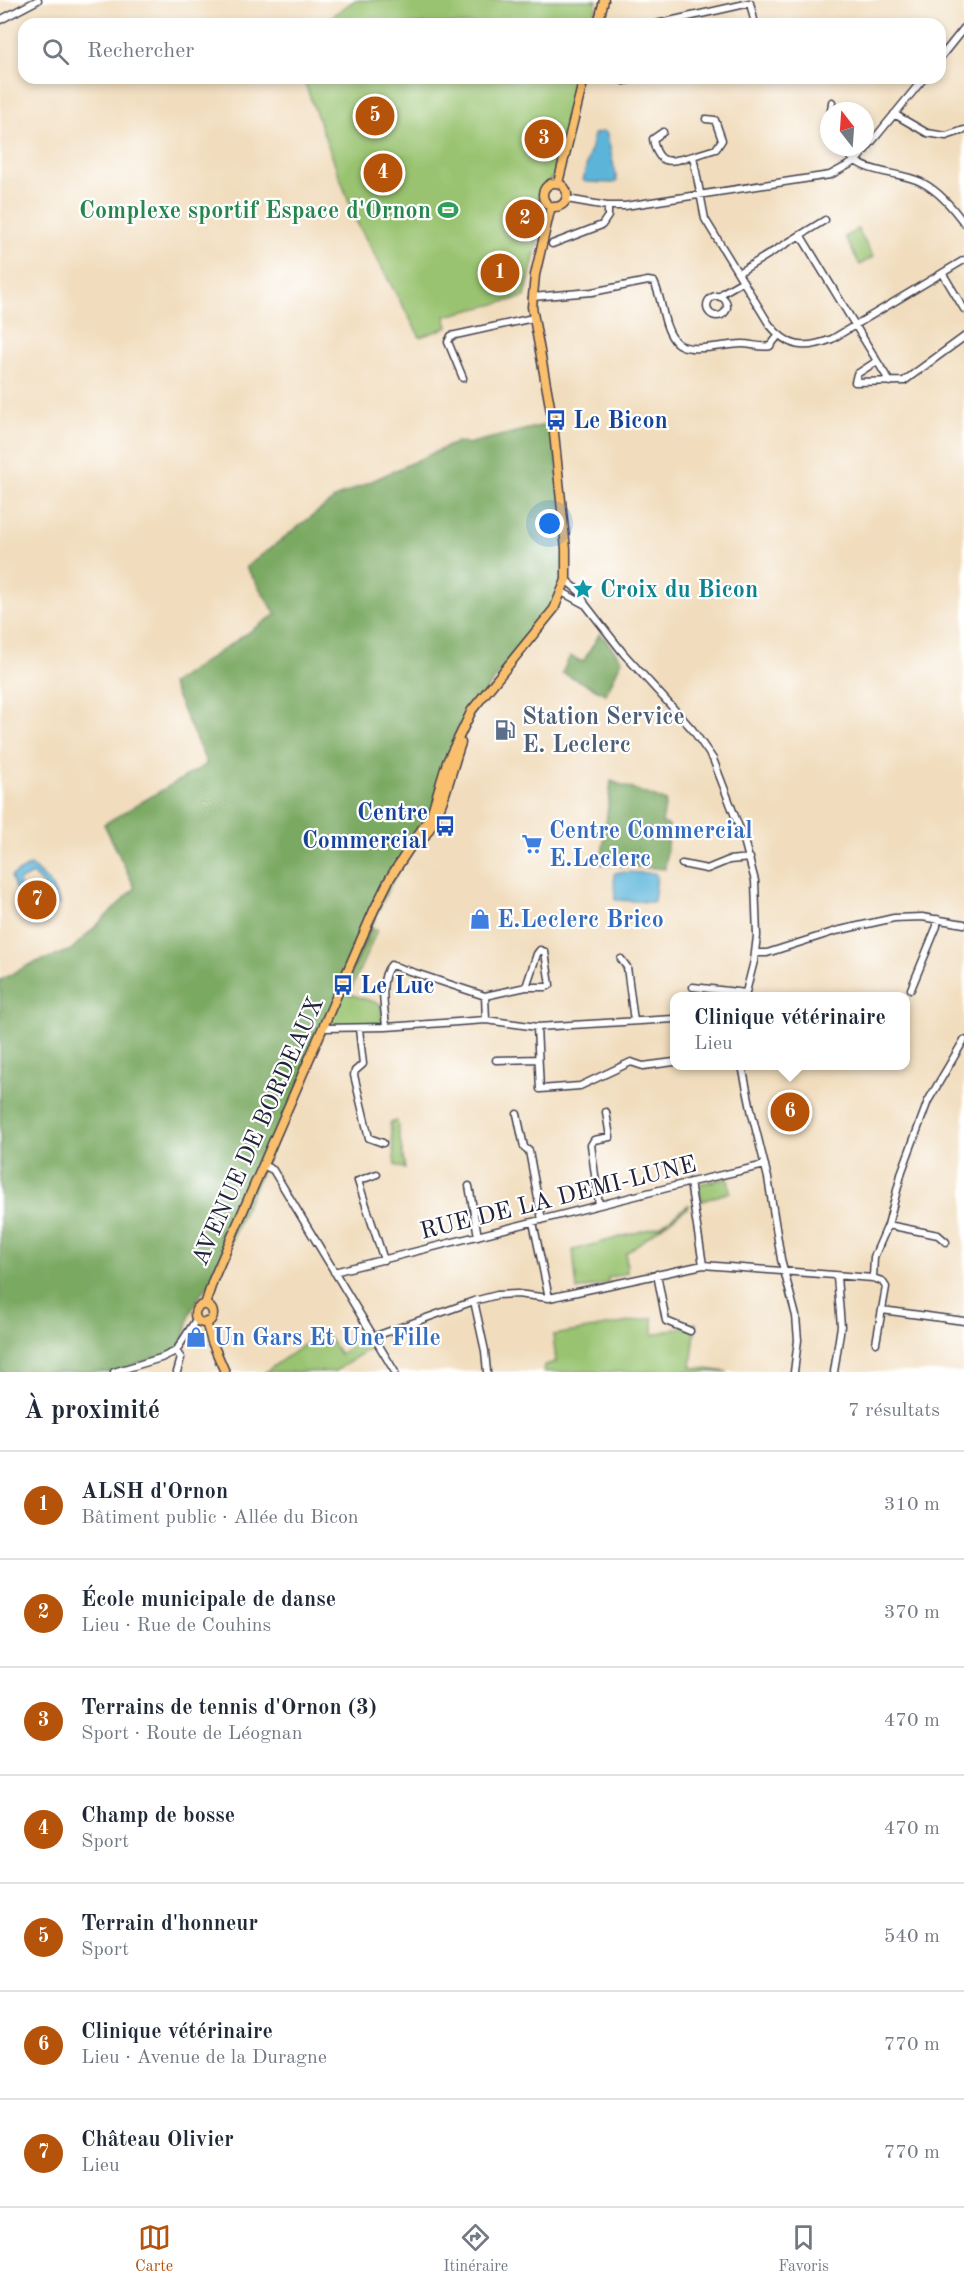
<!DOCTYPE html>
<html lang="fr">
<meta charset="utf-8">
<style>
:root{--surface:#fff;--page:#f6f6f7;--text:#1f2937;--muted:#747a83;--line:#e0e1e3;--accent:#b45309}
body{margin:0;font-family:"Old Standard TT",serif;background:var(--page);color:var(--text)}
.compass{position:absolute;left:820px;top:102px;width:54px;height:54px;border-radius:50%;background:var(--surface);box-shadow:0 3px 9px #0003;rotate:343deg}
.you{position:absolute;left:550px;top:524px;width:21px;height:21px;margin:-15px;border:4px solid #fff;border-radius:50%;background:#1a73e8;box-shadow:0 0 0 9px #1a73e833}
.badge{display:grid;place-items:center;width:39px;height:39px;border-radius:50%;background:var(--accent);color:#fff;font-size:20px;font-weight:700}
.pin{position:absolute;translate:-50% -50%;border:3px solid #fff;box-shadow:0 2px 6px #0006}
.popup{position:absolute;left:670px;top:992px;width:240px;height:78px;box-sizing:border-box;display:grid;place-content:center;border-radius:12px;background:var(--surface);filter:drop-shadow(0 2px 4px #0005);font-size:20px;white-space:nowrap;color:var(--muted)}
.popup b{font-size:22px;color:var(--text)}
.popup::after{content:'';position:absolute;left:50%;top:100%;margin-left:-12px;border:12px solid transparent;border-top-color:var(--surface)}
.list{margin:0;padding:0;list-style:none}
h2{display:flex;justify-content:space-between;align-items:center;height:78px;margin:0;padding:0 24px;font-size:26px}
h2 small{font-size:20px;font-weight:400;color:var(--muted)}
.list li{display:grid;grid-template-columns:39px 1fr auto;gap:18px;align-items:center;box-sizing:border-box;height:108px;padding:0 24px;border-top:2px solid var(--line)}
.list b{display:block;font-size:22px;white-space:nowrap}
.list p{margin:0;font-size:20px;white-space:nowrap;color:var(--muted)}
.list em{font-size:20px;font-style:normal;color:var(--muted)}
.icon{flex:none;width:33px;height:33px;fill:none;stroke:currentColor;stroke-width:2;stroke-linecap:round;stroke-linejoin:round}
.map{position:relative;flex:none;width:964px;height:1372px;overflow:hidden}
.search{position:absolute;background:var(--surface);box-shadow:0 3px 9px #0003;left:18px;right:18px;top:18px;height:66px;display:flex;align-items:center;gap:15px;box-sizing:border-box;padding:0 21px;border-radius:18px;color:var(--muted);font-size:22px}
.sheet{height:834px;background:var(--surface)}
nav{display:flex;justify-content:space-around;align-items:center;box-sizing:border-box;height:84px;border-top:2px solid var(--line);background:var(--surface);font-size:16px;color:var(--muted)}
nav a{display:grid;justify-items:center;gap:3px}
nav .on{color:var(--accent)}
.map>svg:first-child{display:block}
.green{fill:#99c36f;stroke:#5e7255;stroke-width:1.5}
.forest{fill:#7aa962;stroke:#4e664e;stroke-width:1.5}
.water{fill:#5cb5d9;stroke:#3f6c8a;stroke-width:1.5;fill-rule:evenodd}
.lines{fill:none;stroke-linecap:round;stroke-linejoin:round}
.minor-casing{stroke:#413e4e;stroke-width:9}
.major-casing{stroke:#413e4e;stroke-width:11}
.minor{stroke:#fff;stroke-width:6}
.major{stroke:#f9bf6d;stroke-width:8}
.labels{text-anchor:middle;stroke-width:4.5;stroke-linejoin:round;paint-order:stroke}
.leisure-label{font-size:24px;font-weight:bold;fill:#27864d;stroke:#fff;text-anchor:end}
.transit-label{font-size:24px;font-weight:bold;fill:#164399;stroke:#fff;text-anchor:start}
.culture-label{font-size:24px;font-weight:bold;fill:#0d838f;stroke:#fff;text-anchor:start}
.service-label{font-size:24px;font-weight:bold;fill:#4e5e75;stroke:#fff;text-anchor:start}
.shop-label{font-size:24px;font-weight:bold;fill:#366cbe;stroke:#fff;text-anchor:start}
.street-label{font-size:24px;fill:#22223b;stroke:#fff}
</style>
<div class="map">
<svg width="964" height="1372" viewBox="0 0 964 1372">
<rect width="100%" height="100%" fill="#fff"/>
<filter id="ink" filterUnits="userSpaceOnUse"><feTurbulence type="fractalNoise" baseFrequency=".0167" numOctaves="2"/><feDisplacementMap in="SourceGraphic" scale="12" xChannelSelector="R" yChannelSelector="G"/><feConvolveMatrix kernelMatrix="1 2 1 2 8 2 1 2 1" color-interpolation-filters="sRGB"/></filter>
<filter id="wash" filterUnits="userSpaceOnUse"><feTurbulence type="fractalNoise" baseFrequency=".008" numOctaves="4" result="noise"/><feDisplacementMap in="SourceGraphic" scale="24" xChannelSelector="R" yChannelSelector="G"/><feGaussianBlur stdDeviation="1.35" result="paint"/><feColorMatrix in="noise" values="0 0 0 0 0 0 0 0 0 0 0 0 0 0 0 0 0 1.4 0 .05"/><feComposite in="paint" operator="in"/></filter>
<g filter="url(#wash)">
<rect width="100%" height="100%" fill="#f1ddbd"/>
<path class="green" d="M355 0H597L592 24H322Z
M303 78H579L556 176C545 182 541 188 539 201L544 207V214L525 297 445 316 448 327 420 337 356 221Z
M858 229 873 257 860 265 845 237Z
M372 929 377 930 349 994 381 1004 382 1021 381 1023 335 1025 333 1028 330 1024Z
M397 1121 405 1169 395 1165 390 1123Z
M728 1178 730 1192 702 1201 700 1192H694L693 1185Z
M688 1205V1207L626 1253 627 1273 608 1278V1283L577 1290 573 1250 660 1226Z
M653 1318V1335L696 1323 691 1367 728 1372H543L544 1365 556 1362 553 1335Z
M324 1331 340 1354 366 1335 373 1346 334 1372H265Z"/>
<path class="forest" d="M553 423 566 549 562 592 485 692 467 725 432 827 402 865 390 885 213 1280 202 1292 190 1314 184 1340 176 1351 114 1372H0V980L31 964 71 950 135 888 104 824 207 764 171 684 276 614 246 567 337 497 457 442 467 444Z
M600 633 622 660 606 694 562 673 570 656 583 662Z
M611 781 666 801 662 823 669 825 665 869 601 864Z"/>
<path class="water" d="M604 131 607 134 617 181 613 183 586 182 583 180 594 134Z
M31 865 50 883 60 904 25 918 11 876ZM32 874 43 885 51 902 45 905 44 902 30 908 31 911 29 913 26 911 28 908 19 881Z
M618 872 654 873 657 876 654 901 652 902 615 900 614 874Z"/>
</g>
<g filter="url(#ink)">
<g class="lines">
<g class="minor-casing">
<path id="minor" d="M0 20 38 0
M656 24 750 3 755 24
M940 58 964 28
M624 81 637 78
M831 111 832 102
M894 114 927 133 946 136 964 130
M706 119 715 120 722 140 716 149 693 156 705 219 769 324C788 348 804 350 832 339L964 260
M663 132 653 139C658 167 670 162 693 156
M844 147C856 175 897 170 921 182 939 191 952 207 964 223
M567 199 607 206H625L830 175 856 161 924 78
M801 236 877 361 857 374 855 382 904 381 964 337
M552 244 602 225 608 216V206
M738 273 825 220
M943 274 964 309
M707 306a10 10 0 1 1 20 0a10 10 0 1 1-20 0Z
M532 297 592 292 648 281 654 282C663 300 662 324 674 340 685 356 725 344 742 344 752 344 761 348 770 346L778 336
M720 297 724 292 743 281
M877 361 890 382
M463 378 448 342 451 336 533 318
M566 580 580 592 585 604 624 654 692 729 713 759 744 840 755 881 757 936 754 961 745 996
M562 592 584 604
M682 864 707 869 729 860 750 858
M755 953H767L836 931 894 918 922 917 964 924
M621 959 627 967 634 1021
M693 987 746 993
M911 989 937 926V919
M485 996 526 987H546L550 985 545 952 540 950 537 954 526 987
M386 1027C385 1010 378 979 391 965L485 996 486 1020
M537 1027 540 1089 580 1086 631 1062 643 1066 674 1062
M323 1028 386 1027 486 1020 537 1027 674 1019
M359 1029 363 1064 355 1071 354 1075 369 1138 383 1143
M496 1060 538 1059
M742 1066 752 1114 768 1178 781 1259 796 1316 798 1340 794 1372
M517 1114 524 1147 529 1151 542 1220
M263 1165 273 1170 395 1372
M377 1174 358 1181 384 1260
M690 1182 703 1265
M469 1186 478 1236
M599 1205 591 1145 594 1140 610 1137 606 1112
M533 1222 549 1298
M888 1225 938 1235 946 1242
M334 1272 687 1183 765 1165
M657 1274 666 1321 690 1331
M873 1278 882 1281 886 1287 876 1343
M474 1301 485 1351 487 1372
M882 1310 964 1321
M373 1337 474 1301 497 1295 517 1294 549 1298 703 1265 873 1278 874 1257 888 1225 902 1171 928 1101 964 1040
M176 1351 181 1358 177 1372
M114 1372 161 1358 176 1351 197 1318
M834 1372 841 1326 837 1277"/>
</g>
<g class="major-casing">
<path id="major" d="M598 24 604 0
M558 183 584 78
M543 195a12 12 0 1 1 24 0a12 12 0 1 1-24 0Z
M419 844C444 813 448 780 461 743
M205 1305 213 1280 374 910 390 878 431 815 447 762 472 710 554 609 566 580V549L553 423 532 307 535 275 551 206
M195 1314a9 9 0 1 1 18 0a9 9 0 1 1-18 0Z
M206 1322 212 1342 225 1372"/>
</g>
<use href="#minor" class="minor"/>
<use href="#major" class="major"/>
</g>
</g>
<defs>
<g id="stadium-bare" transform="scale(1.62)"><path d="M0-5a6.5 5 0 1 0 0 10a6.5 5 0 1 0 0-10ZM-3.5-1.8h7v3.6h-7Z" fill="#2e9e5b" stroke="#fff" stroke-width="2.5" paint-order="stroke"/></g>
<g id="bus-bare" transform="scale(1.62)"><path d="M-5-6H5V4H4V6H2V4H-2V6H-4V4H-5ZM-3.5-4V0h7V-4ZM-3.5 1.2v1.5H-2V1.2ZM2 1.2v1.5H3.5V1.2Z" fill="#1a4fb4" stroke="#fff" stroke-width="2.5" paint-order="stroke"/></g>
<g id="sight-bare" transform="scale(1.62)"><path d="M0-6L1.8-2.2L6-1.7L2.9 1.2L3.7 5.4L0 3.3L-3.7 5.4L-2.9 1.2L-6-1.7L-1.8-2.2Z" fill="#0f9aa8" stroke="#fff" stroke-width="2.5" paint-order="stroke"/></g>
<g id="fuel-bare" transform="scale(1.62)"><path d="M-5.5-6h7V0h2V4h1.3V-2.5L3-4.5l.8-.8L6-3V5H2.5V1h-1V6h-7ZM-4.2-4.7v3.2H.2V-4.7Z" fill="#5c6f8a" stroke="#fff" stroke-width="2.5" paint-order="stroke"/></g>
<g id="supermarket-bare" transform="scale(1.62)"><path d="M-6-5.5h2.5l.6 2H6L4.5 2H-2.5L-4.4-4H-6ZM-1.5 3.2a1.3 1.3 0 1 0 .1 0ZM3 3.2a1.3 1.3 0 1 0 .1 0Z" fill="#3f7fe0" stroke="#fff" stroke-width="2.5" paint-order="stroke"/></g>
<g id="shop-bare" transform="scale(1.62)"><path d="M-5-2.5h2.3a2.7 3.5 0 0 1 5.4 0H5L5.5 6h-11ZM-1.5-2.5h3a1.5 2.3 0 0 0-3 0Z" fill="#3f7fe0" stroke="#fff" stroke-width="2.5" paint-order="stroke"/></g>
</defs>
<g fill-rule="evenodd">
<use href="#stadium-bare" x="448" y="210"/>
<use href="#bus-bare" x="556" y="420"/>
<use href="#sight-bare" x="583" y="589"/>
<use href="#fuel-bare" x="505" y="730"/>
<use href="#bus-bare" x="445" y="826"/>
<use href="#supermarket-bare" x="532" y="844"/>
<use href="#shop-bare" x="480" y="919"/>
<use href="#bus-bare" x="343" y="985"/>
<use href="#shop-bare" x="196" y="1337"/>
</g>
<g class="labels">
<g class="leisure-label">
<text x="431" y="218">Complexe sportif Espace d'Ornon</text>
</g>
<g class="transit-label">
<text x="573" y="428">Le Bicon</text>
<text x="428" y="820" text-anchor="end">Centre<tspan x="428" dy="28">Commercial</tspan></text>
<text x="360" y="993">Le Luc</text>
</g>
<g class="culture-label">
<text x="600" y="597">Croix du Bicon</text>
</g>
<g class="service-label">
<text x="522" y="724">Station Service<tspan x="522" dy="28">E. Leclerc</tspan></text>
</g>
<g class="shop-label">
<text x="549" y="838">Centre Commercial<tspan x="549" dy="28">E.Leclerc</tspan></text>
<text x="497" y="927">E.Leclerc Brico</text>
<text x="213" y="1345">Un Gars Et Une Fille</text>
</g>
<g class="street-label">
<text transform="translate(257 1131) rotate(-66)" y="8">AVENUE DE BORDEAUX</text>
<text transform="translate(558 1197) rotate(-14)" y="8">RUE DE LA DEMI-LUNE</text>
</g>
</g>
</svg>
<svg class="compass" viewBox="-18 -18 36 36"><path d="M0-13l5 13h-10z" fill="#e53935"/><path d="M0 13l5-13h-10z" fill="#747a83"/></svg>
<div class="you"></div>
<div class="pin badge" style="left:500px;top:273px">1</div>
<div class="pin badge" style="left:525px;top:219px">2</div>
<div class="pin badge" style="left:544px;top:139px">3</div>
<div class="pin badge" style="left:383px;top:173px">4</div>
<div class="pin badge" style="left:375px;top:116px">5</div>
<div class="pin badge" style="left:790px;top:1112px">6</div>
<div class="popup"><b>Clinique vétérinaire</b>Lieu</div>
<div class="pin badge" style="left:37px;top:900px">7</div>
<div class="search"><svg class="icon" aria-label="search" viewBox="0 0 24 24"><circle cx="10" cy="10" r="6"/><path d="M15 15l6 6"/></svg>Rechercher</div>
</div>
<section class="sheet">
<h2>À proximité<small>7 résultats</small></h2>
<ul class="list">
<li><span class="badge">1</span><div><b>ALSH d'Ornon</b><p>Bâtiment public · Allée du Bicon</p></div><em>310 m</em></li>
<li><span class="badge">2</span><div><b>École municipale de danse</b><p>Lieu · Rue de Couhins</p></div><em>370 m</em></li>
<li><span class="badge">3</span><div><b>Terrains de tennis d'Ornon (3)</b><p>Sport · Route de Léognan</p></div><em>470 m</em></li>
<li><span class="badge">4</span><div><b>Champ de bosse</b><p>Sport</p></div><em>470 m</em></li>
<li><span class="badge">5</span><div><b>Terrain d'honneur</b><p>Sport</p></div><em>540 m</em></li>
<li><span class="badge">6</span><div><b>Clinique vétérinaire</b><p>Lieu · Avenue de la Duragne</p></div><em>770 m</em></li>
<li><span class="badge">7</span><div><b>Château Olivier</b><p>Lieu</p></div><em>770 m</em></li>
</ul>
</section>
<nav>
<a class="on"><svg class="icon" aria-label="map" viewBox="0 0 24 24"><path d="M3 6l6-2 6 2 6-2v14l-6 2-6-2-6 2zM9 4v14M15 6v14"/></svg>Carte</a>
<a><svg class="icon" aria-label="directions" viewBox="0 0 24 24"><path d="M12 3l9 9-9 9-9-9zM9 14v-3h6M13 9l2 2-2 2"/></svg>Itinéraire</a>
<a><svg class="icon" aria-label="saved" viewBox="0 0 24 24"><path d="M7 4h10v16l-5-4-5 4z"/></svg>Favoris</a>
</nav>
